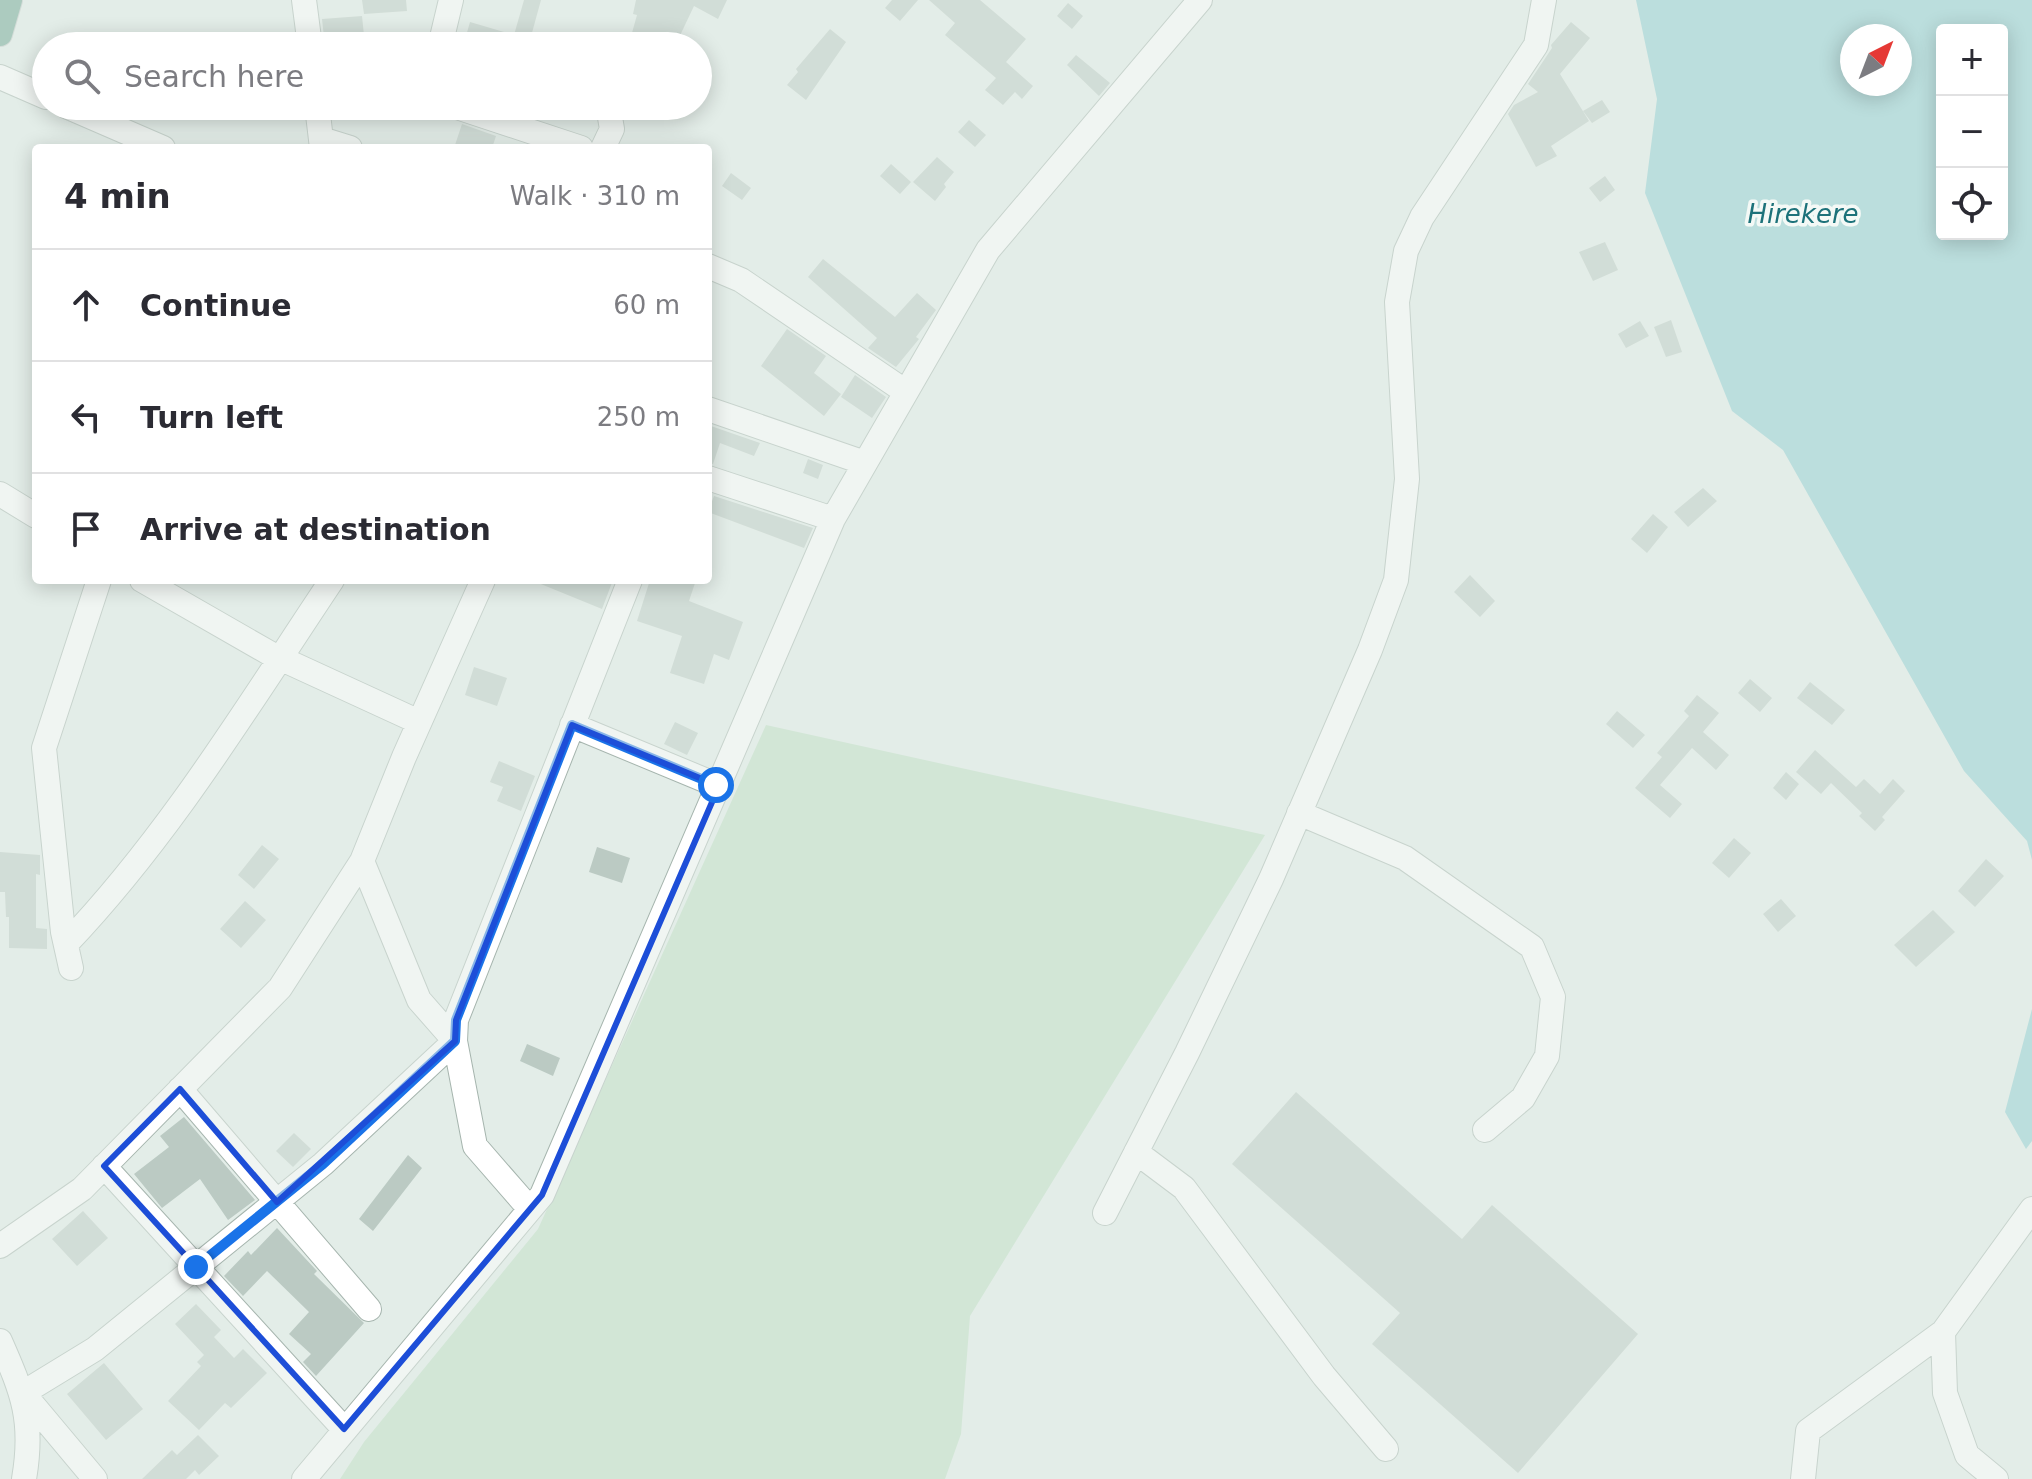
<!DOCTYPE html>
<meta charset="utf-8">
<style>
:root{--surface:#fff;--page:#f7f7f7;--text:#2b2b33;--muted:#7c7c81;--line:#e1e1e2}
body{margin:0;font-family:"DejaVu Sans",sans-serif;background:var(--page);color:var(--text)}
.controls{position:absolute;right:24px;top:24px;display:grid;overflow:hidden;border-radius:8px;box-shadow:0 4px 20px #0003}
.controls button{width:72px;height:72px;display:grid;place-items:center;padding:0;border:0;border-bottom:2px solid var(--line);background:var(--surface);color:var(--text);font:40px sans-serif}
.compass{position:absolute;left:1840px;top:24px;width:72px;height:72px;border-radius:50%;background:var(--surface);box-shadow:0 4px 20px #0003;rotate:42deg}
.stop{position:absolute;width:24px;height:24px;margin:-18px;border:6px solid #1a73e8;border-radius:50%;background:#fff}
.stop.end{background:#1a73e8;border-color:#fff;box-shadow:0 2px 8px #0008}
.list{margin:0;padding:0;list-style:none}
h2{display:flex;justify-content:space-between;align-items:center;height:104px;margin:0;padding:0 32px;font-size:34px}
h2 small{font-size:26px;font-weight:400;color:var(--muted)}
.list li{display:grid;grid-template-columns:52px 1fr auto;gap:24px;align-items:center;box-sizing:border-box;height:112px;padding:0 32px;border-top:2px solid var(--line)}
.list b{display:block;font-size:30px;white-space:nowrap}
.list em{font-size:26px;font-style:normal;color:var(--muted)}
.icon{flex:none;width:44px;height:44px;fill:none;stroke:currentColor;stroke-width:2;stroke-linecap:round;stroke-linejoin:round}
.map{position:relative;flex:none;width:2032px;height:1479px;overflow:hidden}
.search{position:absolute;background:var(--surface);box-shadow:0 4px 20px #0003;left:32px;top:32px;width:680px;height:88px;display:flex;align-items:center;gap:20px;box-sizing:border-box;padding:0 28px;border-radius:44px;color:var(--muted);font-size:30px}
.panel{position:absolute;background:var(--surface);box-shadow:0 4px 20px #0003;left:32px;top:144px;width:680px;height:440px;border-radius:8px}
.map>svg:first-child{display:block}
.green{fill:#bcdec2}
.water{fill:#8bccd1;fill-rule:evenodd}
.building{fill:#bbcac3}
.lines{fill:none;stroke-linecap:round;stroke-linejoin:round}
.minor-casing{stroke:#a6b5ae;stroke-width:26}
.major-casing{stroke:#c1c9c6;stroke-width:26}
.minor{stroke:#fff;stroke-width:24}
.major{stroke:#68a28e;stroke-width:24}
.route{stroke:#1a73e8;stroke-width:10}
.marked{fill:none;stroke:#1d4ed8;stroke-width:6;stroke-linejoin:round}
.labels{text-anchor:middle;stroke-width:7;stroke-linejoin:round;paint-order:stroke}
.water-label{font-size:26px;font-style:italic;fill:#1d727a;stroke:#f4f9f6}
</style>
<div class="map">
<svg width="2032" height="1479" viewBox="0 0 2032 1479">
<rect width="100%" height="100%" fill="#e3ede8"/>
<path class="green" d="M766 725 1265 835 970 1316 961 1434 945 1479H340L364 1442 538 1229Z"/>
<path class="water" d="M1636 0H2032V860L2027 841 1964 771 1783 450 1732 411 1645 193 1657 99ZM1942 30H2002V234H1942ZM1852 36H1900V84H1852Z
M2032 1009V1141L2026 1149 2005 1112Z"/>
<path class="building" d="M362 0H406L407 11 364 14Z
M524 0H541L530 40 537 42V46H473L464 43 470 22 514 35Z
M636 0H727L718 19 694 6 675 46H648L630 40 637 15 633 14Z
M892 0H918L900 21 885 8Z
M929 0H980L1026 39 1006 62 1033 86 1022 99 1015 92 1003 105 985 90 996 78 945 35 955 23Z
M1068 3 1083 16 1072 29 1057 16Z
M362 16 365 45 325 46 322 19Z
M1571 22 1590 38 1560 74 1589 121 1551 146 1557 156 1536 167 1508 114 1514 105 1538 92 1528 84 1552 48 1551 45Z
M830 29 846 42 806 100 787 85 798 72 796 69Z
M1076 55 1110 83 1099 96 1067 65Z
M1602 100 1610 112 1592 123 1583 111Z
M969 120 986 135 975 147 958 132Z
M462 124 496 136 492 148H454Z
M937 157 954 172 944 184 946 187 935 201 913 182Z
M891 164 911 182 900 194 880 176Z
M731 173 751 188 742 200 722 186Z
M1605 176 1615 190 1600 202 1589 188Z
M1605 242 1618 270 1593 281 1579 252Z
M823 259 895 317 917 293 936 310 916 337 919 339 896 367 868 348 877 338 808 277Z
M1671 320 1682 352 1666 357 1654 327Z
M1640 321 1649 336 1626 348 1618 334Z
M787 329 826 356 814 373 841 394 824 416 761 366Z
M855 375 886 397 872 418 841 397Z
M708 425 760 443 754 456 720 443 713 464 708 463Z
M808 459 823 465 818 479 803 473Z
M1703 488 1717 501 1688 527 1674 512Z
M714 496 813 528 804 548 708 512Z
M1653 514 1668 527 1647 553 1631 539Z
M1470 575 1495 601 1480 617 1454 592Z
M531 580H613L602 609Z
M650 580H696L689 601 743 622 729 660 714 654 704 684 670 673 682 636 637 621Z
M474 667 507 678 497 706 465 695Z
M1750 679 1772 698 1760 712 1738 693Z
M1810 682 1845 710 1832 725 1797 698Z
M1697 695 1719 713 1703 732 1729 755 1716 770 1692 748 1660 785 1682 804 1670 818 1635 788 1662 757 1657 753 1689 716 1684 711Z
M1617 711 1645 735 1633 748 1606 724Z
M675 722 698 733 687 755 664 744Z
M1815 750 1856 787 1864 779 1880 794 1893 779 1905 791 1882 817 1885 820 1875 831 1859 816 1862 813 1831 783 1821 794 1796 772Z
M499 761 535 776 521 811 497 801 503 787 490 782Z
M1786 772 1799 784 1786 800 1773 788Z
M1734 838 1751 853 1729 878 1712 863Z
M262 845 279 859 254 889 238 875Z
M597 847 630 858 622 883 589 872Z
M0 852 40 855V875L36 874V928L47 929V949L9 948V917H6L5 892H0Z
M1986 859 2004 876 1975 907 1958 891Z
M1781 899 1796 916 1778 932 1763 914Z
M245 901 266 920 241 948 220 929Z
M1933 910 1955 932 1916 967 1894 945Z
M527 1044 560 1058 553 1076 520 1061Z
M1296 1092 1462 1239 1492 1205 1638 1334 1518 1473 1372 1344 1400 1313 1232 1164Z
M184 1117 255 1200 228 1220 200 1179 162 1208 134 1174 169 1147 160 1136Z
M294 1133 311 1149 293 1167 276 1151Z
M408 1155 422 1168 373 1231 359 1219Z
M83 1211 108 1238 77 1266 52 1239Z
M277 1228 317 1271 314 1274 364 1323 316 1376 303 1362 311 1354 289 1334 309 1312 267 1271 243 1296 224 1276 248 1251 251 1255Z
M196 1304 221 1330 214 1337 234 1358 243 1349 267 1373 231 1408 225 1403 199 1430 168 1401 201 1366 197 1362 204 1355 175 1324Z
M104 1363 143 1409 106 1440 67 1394Z
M198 1435 219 1456 199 1475 195 1470 186 1479H142L172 1450 177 1455Z"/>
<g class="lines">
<g class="minor-casing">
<path id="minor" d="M304 0 310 46
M440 46 451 0
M0 77 46 97
M66 106 163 148
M317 106 322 148
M454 106 581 148
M321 139 350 148
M603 148 612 129 608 106
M708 266 741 280 906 392
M708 409 865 463
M708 478 833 519
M0 494 36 516
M142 580 271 654 419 722
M572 725 719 786
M1299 813 1405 858 1532 947 1553 997 1547 1056 1523 1098 1485 1130
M66 944C170 835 249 704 332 580
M71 968 63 932 44 748 99 580
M180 1089 369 1309
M1136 1152 1184 1188 1324 1376 1386 1449
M104 1166 344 1429
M532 1207 522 1200 475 1146 455 1041 456 1020 630 580
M1105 1213 1187 1053 1271 879 1370 650 1396 580 1407 479 1397 302 1406 251 1422 217 1536 45 1544 0
M0 1246 82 1189 280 988 362 861
M1943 1332 1945 1393 1967 1455 1996 1479
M0 1341C23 1393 34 1421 24 1479
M95 1479 23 1393 95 1349 323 1164 455 1041 419 1000 362 861 404 757 483 580
M304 1479 542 1195 833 519 988 250 1200 0
M1803 1479 1808 1431 1943 1332 2032 1209"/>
</g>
<g class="major-casing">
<path id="major" d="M0 34 10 0"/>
</g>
<use href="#minor" class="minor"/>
<use href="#major" class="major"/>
</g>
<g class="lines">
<path class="route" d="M196 1267 323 1164 455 1041 456 1020 572 725 716 785"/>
</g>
<path d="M0 0H2032V1479H0ZM572 725 719 786 542 1195 344 1429 104 1166 180 1089 277 1202 455 1041 456 1020Z" fill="#e3ede8" fill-opacity=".55" fill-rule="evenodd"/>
<path class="marked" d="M572 725 719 786 542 1195 344 1429 104 1166 180 1089 277 1202 455 1041 456 1020Z"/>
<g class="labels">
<g class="water-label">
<text x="1803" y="223">Hirekere</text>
</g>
</g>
</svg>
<div class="controls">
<button>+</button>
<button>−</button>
<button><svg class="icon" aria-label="locate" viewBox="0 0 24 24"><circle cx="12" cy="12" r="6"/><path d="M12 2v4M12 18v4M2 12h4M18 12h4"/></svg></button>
</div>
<svg class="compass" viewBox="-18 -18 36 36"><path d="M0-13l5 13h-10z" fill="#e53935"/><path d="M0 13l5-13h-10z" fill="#7c7c81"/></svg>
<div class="stop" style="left:716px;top:785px"></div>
<div class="stop end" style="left:196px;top:1267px"></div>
<div class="search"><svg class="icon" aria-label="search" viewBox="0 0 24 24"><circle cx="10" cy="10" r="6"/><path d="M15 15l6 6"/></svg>Search here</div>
<section class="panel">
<h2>4 min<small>Walk · 310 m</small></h2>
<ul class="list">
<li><svg class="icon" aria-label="ahead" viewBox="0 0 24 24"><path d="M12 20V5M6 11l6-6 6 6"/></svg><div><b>Continue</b></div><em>60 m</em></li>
<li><svg class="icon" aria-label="left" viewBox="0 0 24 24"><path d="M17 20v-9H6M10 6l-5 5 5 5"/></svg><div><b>Turn left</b></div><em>250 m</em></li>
<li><svg class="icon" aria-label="arrive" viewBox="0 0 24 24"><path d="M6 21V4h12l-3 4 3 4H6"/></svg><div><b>Arrive at destination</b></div></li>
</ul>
</section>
</div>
